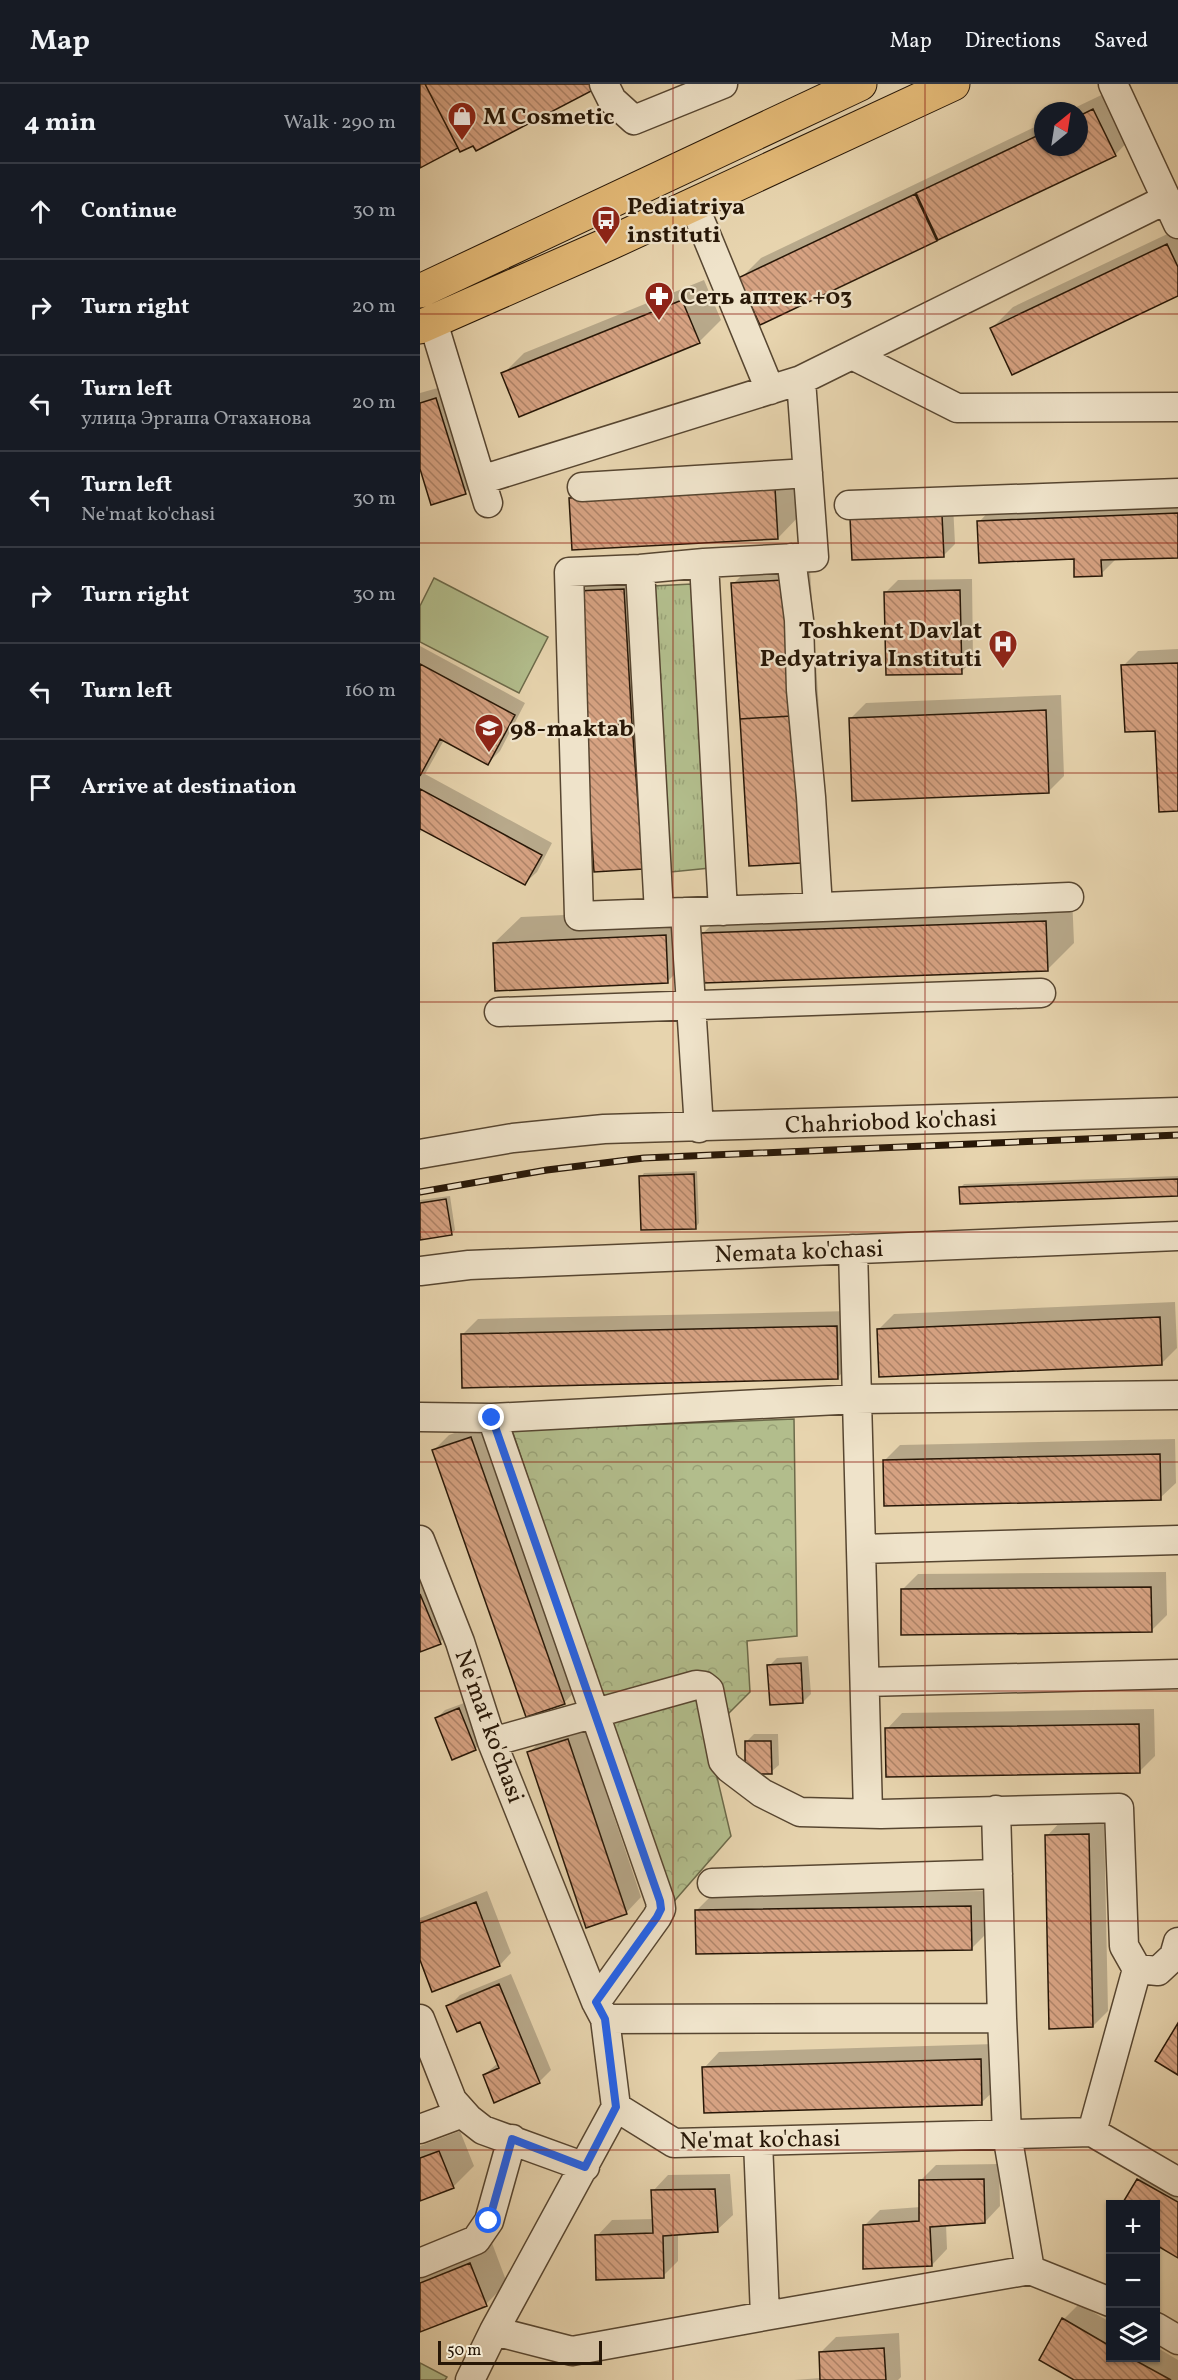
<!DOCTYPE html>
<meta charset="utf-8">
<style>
:root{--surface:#171b24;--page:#242831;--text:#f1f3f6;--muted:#9ea1a6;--line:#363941}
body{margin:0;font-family:Vollkorn,serif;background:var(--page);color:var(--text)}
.controls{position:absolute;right:18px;bottom:18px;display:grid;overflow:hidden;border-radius:0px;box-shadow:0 2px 4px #0004}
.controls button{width:54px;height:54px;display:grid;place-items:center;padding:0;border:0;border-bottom:2px solid var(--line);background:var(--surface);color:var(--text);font:30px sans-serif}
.compass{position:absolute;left:614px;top:18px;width:54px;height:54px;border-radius:50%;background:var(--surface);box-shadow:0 2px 4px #0004;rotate:30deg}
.scale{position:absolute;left:18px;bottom:15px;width:164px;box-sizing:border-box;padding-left:6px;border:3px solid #271707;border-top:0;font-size:16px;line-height:21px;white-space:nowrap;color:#271707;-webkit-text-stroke:4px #efe3ca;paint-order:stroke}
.stop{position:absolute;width:18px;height:18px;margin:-14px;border:4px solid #2563eb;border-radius:50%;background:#fff}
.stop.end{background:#2563eb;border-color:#fff;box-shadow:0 2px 6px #0008}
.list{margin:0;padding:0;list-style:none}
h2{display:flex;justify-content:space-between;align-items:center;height:78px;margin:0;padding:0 24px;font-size:26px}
h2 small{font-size:20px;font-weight:400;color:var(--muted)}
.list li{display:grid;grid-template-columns:39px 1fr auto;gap:18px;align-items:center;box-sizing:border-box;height:96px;padding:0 24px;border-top:2px solid var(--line)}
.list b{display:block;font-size:22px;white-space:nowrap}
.list p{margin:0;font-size:20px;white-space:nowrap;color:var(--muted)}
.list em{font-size:20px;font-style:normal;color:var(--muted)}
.icon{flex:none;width:33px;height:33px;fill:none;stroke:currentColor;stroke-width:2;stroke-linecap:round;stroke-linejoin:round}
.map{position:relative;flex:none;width:758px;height:2296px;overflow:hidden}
header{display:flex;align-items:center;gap:36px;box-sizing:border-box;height:84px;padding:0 30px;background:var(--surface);border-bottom:2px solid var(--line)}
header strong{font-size:28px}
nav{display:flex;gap:33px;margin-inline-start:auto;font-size:21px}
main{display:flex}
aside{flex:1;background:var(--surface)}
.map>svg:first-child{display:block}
.grass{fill:url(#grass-tufts);stroke:#6c6a4a;stroke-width:1.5}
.forest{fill:url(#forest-crowns);stroke:#6c6a4a;stroke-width:1.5}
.garden{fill:#b2bd8c;stroke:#6c6a4a;stroke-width:1.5}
.shadow{fill:#0003}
.building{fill:url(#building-back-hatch);stroke:#271707;stroke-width:1.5}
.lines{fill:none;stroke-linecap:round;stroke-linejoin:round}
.minor-casing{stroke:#574631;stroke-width:31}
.major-casing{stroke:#271707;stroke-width:35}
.minor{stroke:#efe3ca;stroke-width:28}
.major{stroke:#e4ba77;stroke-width:33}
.rail-casing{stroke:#271707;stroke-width:7}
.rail{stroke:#efe3ca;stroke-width:4.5;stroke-dasharray:14;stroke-linecap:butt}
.route{stroke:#2563eb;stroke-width:8}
.grid{fill:none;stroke:#8f2418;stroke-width:1.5;stroke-opacity:0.55}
.labels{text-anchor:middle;stroke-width:4.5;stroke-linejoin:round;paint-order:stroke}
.poi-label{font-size:24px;font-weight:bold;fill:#271707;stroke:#efe3ca;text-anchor:start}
.street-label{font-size:24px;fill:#271707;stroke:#efe3ca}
</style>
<header>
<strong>Map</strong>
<nav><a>Map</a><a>Directions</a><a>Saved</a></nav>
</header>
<main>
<aside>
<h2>4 min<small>Walk · 290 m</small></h2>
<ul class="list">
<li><svg class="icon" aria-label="ahead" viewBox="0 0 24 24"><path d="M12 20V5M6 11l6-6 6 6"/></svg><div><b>Continue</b></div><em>30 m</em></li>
<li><svg class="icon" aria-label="right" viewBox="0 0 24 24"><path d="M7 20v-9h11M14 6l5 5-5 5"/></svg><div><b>Turn right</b></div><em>20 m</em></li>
<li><svg class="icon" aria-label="left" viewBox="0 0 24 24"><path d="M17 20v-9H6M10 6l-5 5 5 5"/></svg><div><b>Turn left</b><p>улица Эргаша Отаханова</p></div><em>20 m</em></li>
<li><svg class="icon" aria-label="left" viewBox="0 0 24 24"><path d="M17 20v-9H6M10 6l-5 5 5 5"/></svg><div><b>Turn left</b><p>Ne'mat ko'chasi</p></div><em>30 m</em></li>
<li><svg class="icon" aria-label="right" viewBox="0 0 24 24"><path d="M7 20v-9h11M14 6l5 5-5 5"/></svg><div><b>Turn right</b></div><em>30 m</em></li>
<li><svg class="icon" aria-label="left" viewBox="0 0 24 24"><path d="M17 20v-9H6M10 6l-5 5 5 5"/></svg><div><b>Turn left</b></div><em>160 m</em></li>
<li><svg class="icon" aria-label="arrive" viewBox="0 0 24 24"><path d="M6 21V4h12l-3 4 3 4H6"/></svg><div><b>Arrive at destination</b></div></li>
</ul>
</aside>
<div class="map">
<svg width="758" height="2296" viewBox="0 0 758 2296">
<defs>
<pattern id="grass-tufts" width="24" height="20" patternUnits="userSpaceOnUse" patternTransform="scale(1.5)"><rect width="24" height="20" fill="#b2bd8c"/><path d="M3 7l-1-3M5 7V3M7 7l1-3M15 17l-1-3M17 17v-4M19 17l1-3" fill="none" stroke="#99a277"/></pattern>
<pattern id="forest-crowns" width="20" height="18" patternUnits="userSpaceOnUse" patternTransform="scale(1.5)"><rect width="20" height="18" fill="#b2bd8c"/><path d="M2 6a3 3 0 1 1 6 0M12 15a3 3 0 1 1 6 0" fill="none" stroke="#99a277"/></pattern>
<pattern id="building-back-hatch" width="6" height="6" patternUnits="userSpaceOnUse" patternTransform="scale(1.5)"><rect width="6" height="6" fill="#d6a282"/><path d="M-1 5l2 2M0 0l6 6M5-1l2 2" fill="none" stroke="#ae8368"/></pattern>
</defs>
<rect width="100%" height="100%" fill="#e7d4ae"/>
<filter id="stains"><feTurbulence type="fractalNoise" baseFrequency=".00333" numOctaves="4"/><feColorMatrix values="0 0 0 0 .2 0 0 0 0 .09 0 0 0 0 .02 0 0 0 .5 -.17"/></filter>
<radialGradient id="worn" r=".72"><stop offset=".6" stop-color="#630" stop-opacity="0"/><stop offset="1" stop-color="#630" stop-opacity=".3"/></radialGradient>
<path class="grass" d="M272 500 290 784 251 788 233 502Z"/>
<path class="forest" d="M374 1335 377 1552 327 1557 330 1608 287 1651 311 1752 250 1822 92 1346Z"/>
<path class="garden" d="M14 494 128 553 99 609 0 558V522Z
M0 2279 27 2293 25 2296H0Z"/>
<path class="shadow" d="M694 5 716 49 695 71 341 239 320 195 341 174 623 39V63H659V27H648Z
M758 145V210L593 289 572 244 593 223Z
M284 196 301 236 279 258 100 331 83 290 104 269Z
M32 300 60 393 45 409 0 380V309Z
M381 378 384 427 358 454 150 415 177 388Z
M758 415V472L697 474 681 490 655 474 559 438 574 422Z
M533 420 535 460 523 472 444 422Z
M389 470 407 751 330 780 313 500 340 473Z
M230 479 223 783 158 508 184 481Z
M552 495 553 576 541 588 466 508 478 496Z
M0 562 105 619 80 667 68 679 24 656 5 690 132 759 117 788 105 799 3 744 0 749Z
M758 565V725L740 726 736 645 703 582 718 567Z
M641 611 644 692 628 708 430 635 446 619Z
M652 811 654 859 628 885 283 849 310 823Z
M272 825 274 871 247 898 74 859 101 833Z
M277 1087 279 1139 276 1143 221 1093 224 1089Z
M758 1092V1110L541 1118 540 1104 544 1100Z
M30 1112 35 1146 31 1150 0 1155V1116Z
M755 1218 757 1264 741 1280 458 1246 474 1230Z
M432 1227 433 1278 417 1294 42 1251 58 1235Z
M66 1338 159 1603 144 1619 14 1366 29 1351Z
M755 1355 756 1399 740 1414 464 1377 480 1361Z
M0 1470 32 1546 20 1558 0 1566Z
M746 1488 747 1531 731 1547 482 1506 498 1490Z
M388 1572 391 1610 383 1618 349 1582 357 1574Z
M47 1618 63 1657 55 1665 17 1634 25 1626Z
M734 1625 735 1672 719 1688 467 1645 482 1629Z
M163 1640 221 1813 206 1829 109 1669 124 1653Z
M334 1650H358L359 1681 351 1688 326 1658Z
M684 1735 688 1927 673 1942 627 1752 642 1736Z
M67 1807 91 1869 80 1881 13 1906 0 1872V1834Z
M566 1807 567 1849 551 1865 277 1826 292 1811Z
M91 1890 131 1986 119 1998 64 1991 78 1979 61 1936 28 1923 40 1911Z
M575 1960 577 2004 561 2019 284 1984 299 1968Z
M40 2047 54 2082 33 2103 0 2116V2062Z
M579 2080 580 2122 565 2138 526 2140 527 2165 512 2181 444 2142 460 2126 501 2123 500 2097 516 2081Z
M734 2080 758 2094V2172L736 2159V2120H704L718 2096Z
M310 2090 313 2131 297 2146 258 2149V2177L243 2192 177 2152 192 2136 234 2135 233 2107 248 2091Z
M72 2159 87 2199 66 2220 0 2247V2188Z
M659 2220 690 2238V2274H736V2263L758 2276V2296H658L644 2235Z
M479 2249 481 2293 478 2296H374L401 2294V2268L416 2253Z"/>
<path class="building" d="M0 0H5L38 64 0 84Z
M5 0H175L177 4 56 67 53 62 40 68Z
M673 25 696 72 518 156 496 109 623 49V63H659V32Z
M495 110 517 157 340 241 318 194Z
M747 160 758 183V212L592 291 570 244Z
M262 216 280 259 99 333 81 289Z
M16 314 46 410 11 421 0 385V319Z
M355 404 358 455 152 466 149 414Z
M758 429V474L681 476 682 492 654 493V475L559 479 557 437Z
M522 431 524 473 432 476 430 434Z
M363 496 371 632 320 635 311 499Z
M204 505 212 640 164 643 156 507Z
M540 506 542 590 466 591 464 508Z
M758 579V727L739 728 735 647 705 648 701 581Z
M0 580 95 631 68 681 20 655 0 692Z
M626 626 629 709 432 717 429 634Z
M371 632 381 779 329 782 320 635Z
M212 640 223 785 174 788 164 643Z
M0 705 122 771 105 801 0 745Z
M626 837 628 887 283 899 281 849Z
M246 851 248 899 75 907 73 859Z
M274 1090 276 1145 221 1146 219 1092Z
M758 1095V1112L540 1120 539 1103Z
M26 1115 32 1151 0 1156V1119Z
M740 1233 742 1281 459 1293 457 1245Z
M417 1242 418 1295 42 1304 41 1250Z
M51 1353 145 1620 106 1633 12 1366Z
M740 1370 741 1416 464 1422 463 1376Z
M731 1503 732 1548 481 1551V1505Z
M0 1510 21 1560 0 1568Z
M381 1579 383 1619 350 1621 347 1581Z
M39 1624 56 1666 32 1676 15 1634Z
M719 1640 720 1689 466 1693 465 1644Z
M148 1655 207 1830 166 1844 107 1668Z
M325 1657H351L352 1690H325Z
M669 1750 673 1943 629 1945 625 1751Z
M56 1818 80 1882 12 1908 0 1876V1839Z
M551 1822 552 1866 276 1870 275 1826Z
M79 1900 120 1999 74 2019 63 1991 79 1984 60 1938 37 1948 26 1922Z
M758 1939V1991L735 1977Z
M561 1975 562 2021 284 2029 282 1983Z
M19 2067 34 2104 0 2117V2074Z
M564 2095 565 2139 510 2143 512 2182 443 2185V2141L499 2137V2096Z
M717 2095 758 2118V2174L736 2161V2120H702Z
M295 2105 298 2148 243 2152 244 2194 176 2196 175 2151 233 2149 231 2106Z
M50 2179 67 2222 0 2248V2199Z
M642 2234 690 2262V2274H711L751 2296H654L619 2276Z
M464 2264 466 2296H400L399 2268Z"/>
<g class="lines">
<g class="minor-casing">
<path id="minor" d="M184 0 192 16 214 36 303 0
M693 0 758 140
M273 119 350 306
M13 238 68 419
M432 271 537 324 758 323
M381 296 747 115
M61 396 381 296 394 473 284 479
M162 403 388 389
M429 421 758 409
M371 474 379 536 381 606 391 713 398 823
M220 485 239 829
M303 827 284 479 220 485 149 488 159 832C322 826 486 820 649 813
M265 828 279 1044
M79 928 621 909
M0 1070 93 1054 184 1045 758 1028
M433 1165 448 1729 461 1730
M0 1187 49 1181 758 1152
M0 1333 72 1334 437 1315 758 1311
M72 1334 240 1817 241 1825 237 1833 176 1918
M0 1456 40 1558 72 1658 176 1918 185 1935 196 2023 254 2059 672 2048 758 2098
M441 1465 758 1456
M445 1598 758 1590
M72 1658 276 1601 284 1602 289 1606 303 1677 309 1684 342 1709 380 1728 461 1730 699 1724 704 1862 717 1885 738 1887 754 1872 758 1858
M292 1799 578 1790
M0 1935 32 2016 49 2035 63 2046 165 2083
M185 1935 582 1934 576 1726
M0 2045 43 2029
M672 2048 717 1885
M338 2057 345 2232 610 2186 587 2050 582 1934
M0 2179 56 2156 69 2137 92 2055
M610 2186 690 2218
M736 2243 758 2256
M74 2247 152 2267 345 2232
M50 2296 74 2247 196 2023"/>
</g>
<g class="major-casing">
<path id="major" d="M0 207 440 0
M0 243 186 161 533 0"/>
</g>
<use href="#minor" class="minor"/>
<use href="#major" class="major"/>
<g class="rail-casing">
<path id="rail" d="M0 1108 127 1086 224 1074 758 1051"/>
</g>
<use href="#rail" class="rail"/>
</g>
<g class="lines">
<path class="route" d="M69 2137 92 2055 165 2083 196 2023 185 1935 176 1918 237 1833 241 1825 240 1817 72 1334"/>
</g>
<path class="grid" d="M253 0V2296M505 0V2296M0 230H758M0 459H758M0 689H758M0 918H758M0 1148H758M0 1378H758M0 1607H758M0 1837H758M0 2066H758"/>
<defs>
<g id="shop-pin" transform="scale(1.5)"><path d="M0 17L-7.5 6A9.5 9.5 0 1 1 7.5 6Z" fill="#8f2418" stroke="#efe3ca"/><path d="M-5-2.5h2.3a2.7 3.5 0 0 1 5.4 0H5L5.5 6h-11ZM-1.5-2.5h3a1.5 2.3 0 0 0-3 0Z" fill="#fff"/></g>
<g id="bus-pin" transform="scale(1.5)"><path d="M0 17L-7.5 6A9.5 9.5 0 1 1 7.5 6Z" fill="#8f2418" stroke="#efe3ca"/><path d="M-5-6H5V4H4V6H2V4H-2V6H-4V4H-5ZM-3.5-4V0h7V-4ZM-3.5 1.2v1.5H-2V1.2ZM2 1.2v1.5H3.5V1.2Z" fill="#fff"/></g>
<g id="pharmacy-pin" transform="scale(1.5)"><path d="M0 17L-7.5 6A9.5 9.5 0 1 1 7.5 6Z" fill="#8f2418" stroke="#efe3ca"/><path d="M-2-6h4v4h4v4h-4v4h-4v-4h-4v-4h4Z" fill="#fff"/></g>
<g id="hospital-pin" transform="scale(1.5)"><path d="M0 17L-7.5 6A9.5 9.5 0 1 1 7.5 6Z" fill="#8f2418" stroke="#efe3ca"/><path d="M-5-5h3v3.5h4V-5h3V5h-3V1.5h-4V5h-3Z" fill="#fff"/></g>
<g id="school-pin" transform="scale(1.5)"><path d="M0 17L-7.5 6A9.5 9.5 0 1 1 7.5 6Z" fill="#8f2418" stroke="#efe3ca"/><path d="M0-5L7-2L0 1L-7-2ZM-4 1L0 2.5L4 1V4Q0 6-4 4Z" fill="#fff"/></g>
</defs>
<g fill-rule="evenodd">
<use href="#shop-pin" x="42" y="32"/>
<use href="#bus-pin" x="186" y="136"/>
<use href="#pharmacy-pin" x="239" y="212"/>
<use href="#hospital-pin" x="583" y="560"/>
<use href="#school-pin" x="69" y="644"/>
</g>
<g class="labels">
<g class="poi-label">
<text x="63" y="40">M Cosmetic</text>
<text x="207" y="130">Pediatriya<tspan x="207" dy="28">instituti</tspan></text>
<text x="260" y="220">Сеть аптек +03</text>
<text x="562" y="554" text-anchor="end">Toshkent Davlat<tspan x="562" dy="28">Pedyatriya Instituti</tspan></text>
<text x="90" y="652">98-maktab</text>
</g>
<g class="street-label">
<text transform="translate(471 1037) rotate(-2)" y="8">Chahriobod ko'chasi</text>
<text transform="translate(379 1167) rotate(-2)" y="8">Nemata ko'chasi</text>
<text transform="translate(70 1642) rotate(70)" y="8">Ne'mat ko'chasi</text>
<text transform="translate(340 2055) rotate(-1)" y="8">Ne'mat ko'chasi</text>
</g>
</g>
<rect width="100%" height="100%" filter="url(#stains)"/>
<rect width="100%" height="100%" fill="url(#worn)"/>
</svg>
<div class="controls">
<button>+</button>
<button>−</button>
<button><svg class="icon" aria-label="layers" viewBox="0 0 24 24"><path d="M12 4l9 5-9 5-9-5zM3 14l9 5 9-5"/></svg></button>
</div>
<svg class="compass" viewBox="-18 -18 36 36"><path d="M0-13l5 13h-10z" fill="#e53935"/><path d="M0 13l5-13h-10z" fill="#9ea1a6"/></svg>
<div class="scale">50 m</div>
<div class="stop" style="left:69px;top:2137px"></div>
<div class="stop end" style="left:72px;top:1334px"></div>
</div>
</main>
